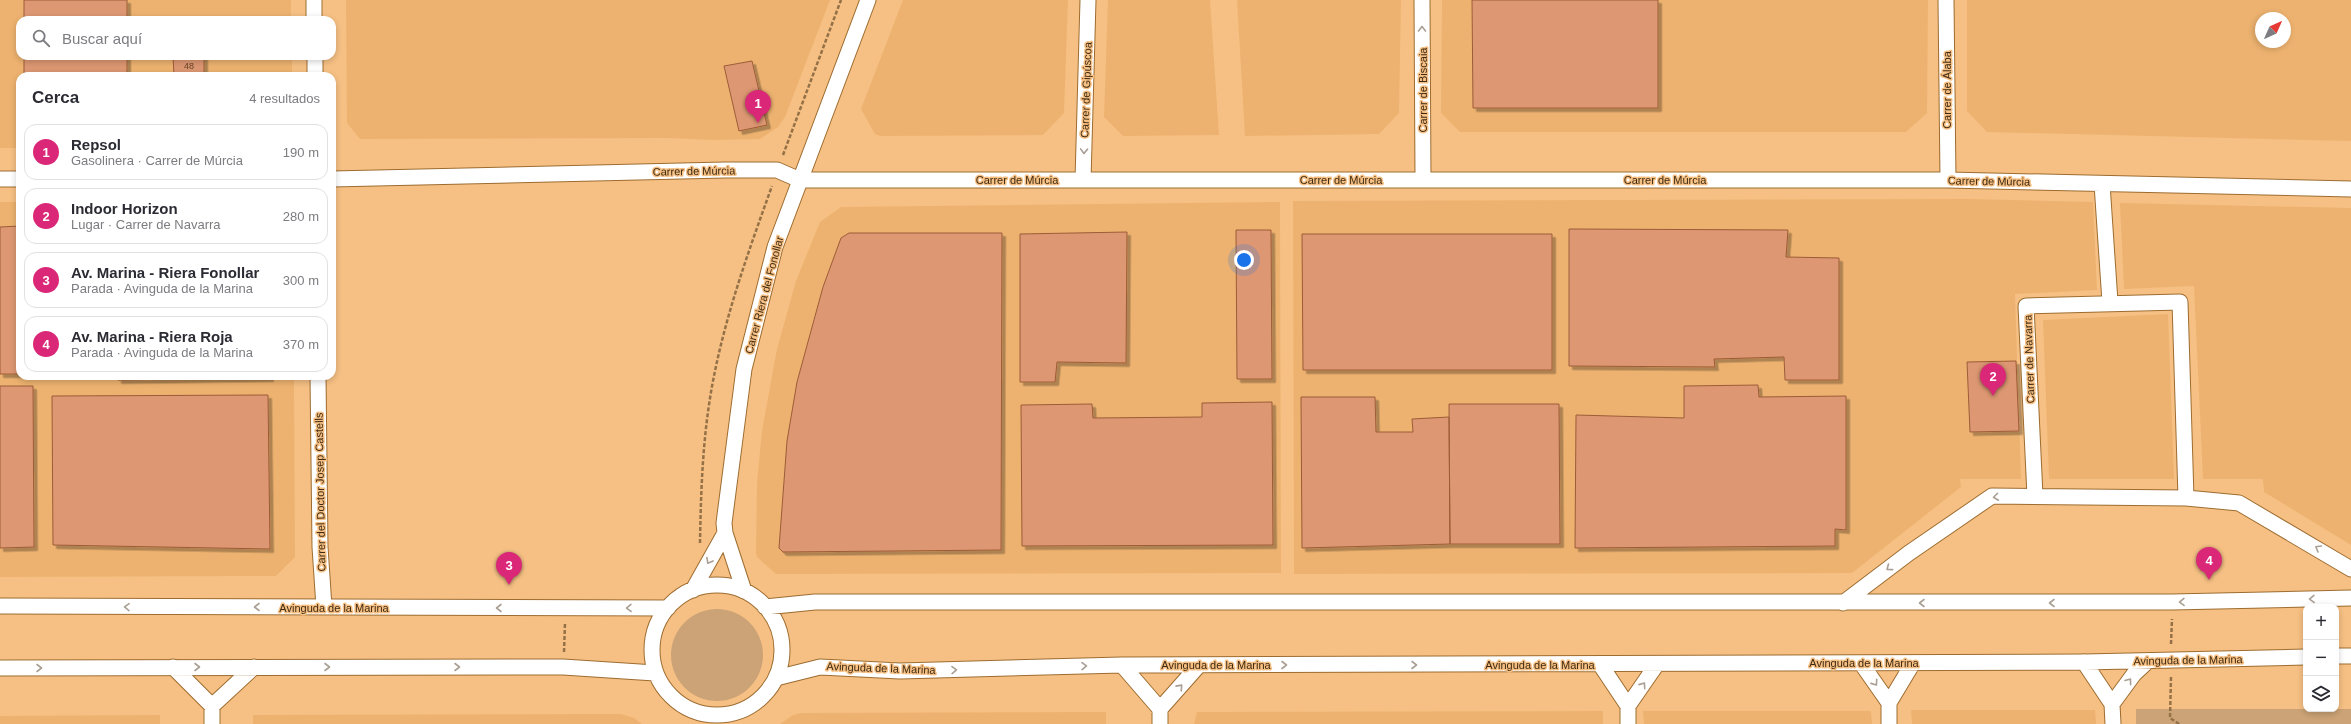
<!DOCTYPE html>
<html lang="es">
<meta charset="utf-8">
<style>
:root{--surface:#fff;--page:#f7f7f7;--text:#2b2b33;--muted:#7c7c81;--line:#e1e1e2;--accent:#db2777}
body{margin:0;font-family:Arial,sans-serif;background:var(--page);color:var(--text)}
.controls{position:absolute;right:12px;bottom:12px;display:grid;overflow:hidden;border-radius:8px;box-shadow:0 2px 6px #0003}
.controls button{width:36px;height:36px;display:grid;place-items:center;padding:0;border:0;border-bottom:1px solid var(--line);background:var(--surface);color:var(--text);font:20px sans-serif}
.compass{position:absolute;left:2255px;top:12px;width:36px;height:36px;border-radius:50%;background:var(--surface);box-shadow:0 2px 6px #0003;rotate:45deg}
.you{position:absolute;left:1244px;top:260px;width:14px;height:14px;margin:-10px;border:3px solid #fff;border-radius:50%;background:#1a73e8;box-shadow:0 0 0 6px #1a73e833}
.badge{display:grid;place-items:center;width:26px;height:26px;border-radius:50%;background:var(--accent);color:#fff;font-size:13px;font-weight:700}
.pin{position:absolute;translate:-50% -33px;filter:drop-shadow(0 1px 2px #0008)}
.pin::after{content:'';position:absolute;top:21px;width:14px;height:12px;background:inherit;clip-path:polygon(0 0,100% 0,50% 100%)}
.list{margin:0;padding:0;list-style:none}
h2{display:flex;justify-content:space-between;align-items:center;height:52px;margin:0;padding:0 16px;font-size:17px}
h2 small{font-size:13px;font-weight:400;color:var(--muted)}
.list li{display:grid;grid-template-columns:26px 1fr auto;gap:12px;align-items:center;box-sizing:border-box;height:56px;margin:0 8px 8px;padding:0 8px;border:1px solid var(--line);border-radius:12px}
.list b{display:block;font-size:15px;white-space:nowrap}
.list p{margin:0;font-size:13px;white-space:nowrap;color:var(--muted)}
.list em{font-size:13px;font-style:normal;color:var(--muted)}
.icon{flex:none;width:22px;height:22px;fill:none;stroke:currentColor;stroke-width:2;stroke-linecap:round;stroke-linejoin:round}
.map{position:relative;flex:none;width:2351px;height:724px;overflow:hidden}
.search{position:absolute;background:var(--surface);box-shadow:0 2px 6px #0003;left:16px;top:16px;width:320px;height:44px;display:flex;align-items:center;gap:10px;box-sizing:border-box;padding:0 14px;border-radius:12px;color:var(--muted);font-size:15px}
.panel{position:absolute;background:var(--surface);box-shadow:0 2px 6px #0003;left:16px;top:72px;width:320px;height:308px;border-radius:12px}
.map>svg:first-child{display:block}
.built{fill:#edb26f;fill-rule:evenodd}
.green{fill:#cca376}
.building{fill:#dd9772;stroke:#9c5c38;filter:url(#shadow)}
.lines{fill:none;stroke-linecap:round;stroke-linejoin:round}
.minor-casing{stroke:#9d6c30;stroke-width:17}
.path{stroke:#957147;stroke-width:2.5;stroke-dasharray:4 2;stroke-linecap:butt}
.minor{stroke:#fff;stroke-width:15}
.oneway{stroke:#a99f94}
.labels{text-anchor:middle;stroke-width:3;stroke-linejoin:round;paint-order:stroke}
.number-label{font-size:9px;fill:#664529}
.street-label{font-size:11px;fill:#3f2a11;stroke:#f6c084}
</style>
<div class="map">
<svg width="2351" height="724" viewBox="0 0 2351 724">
<defs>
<filter id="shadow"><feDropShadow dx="3.5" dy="3.5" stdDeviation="0" flood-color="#0004"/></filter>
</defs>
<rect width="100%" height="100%" fill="#f6c084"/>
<path class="built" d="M0 0H291V20H20V56H292V76H20V148H0Z
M346 0H830L785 117 778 127 760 139 713 140 667 138 360 139 347 123Z
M903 0H1068L1064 113 1043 135 880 136 875 134 861 109Z
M1108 0H1210L1219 135 1123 136 1104 117Z
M1237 0H1401L1399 113 1379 134 1245 136Z
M1442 0H1928L1927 113 1906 132H1460L1441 113Z
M1967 0H2351V141L1987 132 1967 111ZM2261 18H2285V42H2261Z
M1968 199 2093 202 2097 290 2015 294 2021 479H1960L1961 487 1852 573 1294 574 1293 201Z
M0 202H20V376H294L295 557 276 576 0 577Z
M1280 202 1281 573 776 574 757 557 756 553 757 483 762 431 777 349 796 281 820 222 841 207Z
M2120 203 2351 208V545L2264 492 2263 479H2203L2194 286 2124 289Z
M2168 314 2174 479H2049L2043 320Z
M1911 710H2095L2096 724H1912Z
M1603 711V724H1194L1197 712Z
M1643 711H1871L1872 724H1644Z
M1106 712V724H780L793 715 801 713Z
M621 714 634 718 642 724H253V715Z
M160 715V724H0V716Z"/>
<path class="green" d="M671 655a46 46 0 1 1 92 0a46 46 0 1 1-92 0Z
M2136 709H2351V724H2136Z"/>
<path class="building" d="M24 0H127V20H24Z
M1472 0H1658V108H1473Z
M24 56H127V76H24Z
M173 56H204V76H174Z
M752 61 767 125 739 131 724 66Z
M20 226V374H0V227Z
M1569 229 1788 230 1786 257 1839 258V380H1785L1784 357 1714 359 1715 367 1569 366Z
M1236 230H1271L1272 379H1237Z
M1127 232 1126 363 1057 362 1055 382H1020V234Z
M849 233H1002L1001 550 783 552 779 548 787 441 797 382 823 287 841 238Z
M1302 234H1552V370H1303Z
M2016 361 2019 431 1970 432 1967 362Z
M118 376H270V378L118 380Z
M1758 385 1759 397 1846 396V530L1835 529V546L1575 548 1576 415 1684 418V386Z
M0 386H33L34 547 0 548Z
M268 395 270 549 53 545 52 396Z
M1301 397H1375L1376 432H1413L1412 419 1449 417 1450 544 1302 548Z
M1272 402 1273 545 1022 546 1021 405 1092 404 1093 418 1202 417V403Z
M1449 404H1559L1560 544H1450Z"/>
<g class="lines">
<g class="minor-casing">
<path id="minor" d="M314 0V20
M1422 0 1423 180
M1946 0 1948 180
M315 56V76
M0 179H20
M332 179 725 170H777L800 180H1948L2351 189
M1083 180 1088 0
M2102 184 2110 302
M318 376 320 547 324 607
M2035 496 2026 306 2180 302 2186 498
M652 650a65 65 0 1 1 130 0a65 65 0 1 1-130 0Z
M693 590 725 533
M744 591 725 533 724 523 744 369 775 247 868 0
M1843 603 1909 553 1992 496 2186 498 2239 503 2351 569
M0 606 668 608
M765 607 815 602H2172L2351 598
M2336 656H2351
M2084 662 2112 704 2113 724
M1861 663 1889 703
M1600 664 1628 706V724
M1122 665 1160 709V724
M173 667 212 706V724
M0 668 563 667 655 673
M776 678 820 667 900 671 1122 665 2084 662 2306 657
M2112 704 2134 674 2148 661
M212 706 254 667
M1628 706 1657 664
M1160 709 1199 665
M1889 724V703L1913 663"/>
</g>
<path class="path" d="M783 155 841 0
M700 543C701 485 703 428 715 371 728 308 750 247 772 186
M2171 644 2172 619
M564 652 565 623
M2171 677 2170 718 2179 724"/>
<use href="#minor" class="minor"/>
</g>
<defs><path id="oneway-chevron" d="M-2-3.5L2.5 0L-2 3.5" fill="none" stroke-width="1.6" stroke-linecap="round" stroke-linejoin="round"/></defs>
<g class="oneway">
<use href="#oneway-chevron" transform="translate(1422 29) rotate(-90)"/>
<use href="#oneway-chevron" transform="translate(1084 151) rotate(92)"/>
<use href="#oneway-chevron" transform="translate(1996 497) rotate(173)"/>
<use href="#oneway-chevron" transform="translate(2318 548) rotate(-150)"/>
<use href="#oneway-chevron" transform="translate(709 561) rotate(119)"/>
<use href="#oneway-chevron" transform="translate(1889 568) rotate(143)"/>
<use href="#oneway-chevron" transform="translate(2312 599) rotate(179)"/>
<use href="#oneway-chevron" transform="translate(2182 602) rotate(179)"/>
<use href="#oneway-chevron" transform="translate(1922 603) rotate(180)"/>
<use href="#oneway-chevron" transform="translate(2052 603) rotate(180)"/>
<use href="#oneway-chevron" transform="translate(127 607) rotate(-179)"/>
<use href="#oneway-chevron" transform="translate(257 607) rotate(-180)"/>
<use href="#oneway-chevron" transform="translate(499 608) rotate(-180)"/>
<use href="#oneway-chevron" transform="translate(629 608) rotate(179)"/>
<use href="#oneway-chevron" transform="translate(1284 665)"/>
<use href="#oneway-chevron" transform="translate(1414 665)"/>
<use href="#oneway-chevron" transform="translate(1084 666) rotate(-1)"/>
<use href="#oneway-chevron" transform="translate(197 667)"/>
<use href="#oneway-chevron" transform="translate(327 667)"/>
<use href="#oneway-chevron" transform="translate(457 667)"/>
<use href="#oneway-chevron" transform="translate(39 668)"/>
<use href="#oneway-chevron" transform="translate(954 670) rotate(-1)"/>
<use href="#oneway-chevron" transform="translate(2129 681) rotate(-53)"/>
<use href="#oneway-chevron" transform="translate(1875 683) rotate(55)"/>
<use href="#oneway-chevron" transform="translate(1643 685) rotate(-55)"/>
<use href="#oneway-chevron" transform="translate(1180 687) rotate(-48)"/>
</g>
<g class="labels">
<g class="number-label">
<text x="189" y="69">48</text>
</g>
<g class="street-label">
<text transform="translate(1086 90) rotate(-88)" y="4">Carrer de Gipúscoa</text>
<text transform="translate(1423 90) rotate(-90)" y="4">Carrer de Biscaia</text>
<text transform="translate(1947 90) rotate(-90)" y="4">Carrer de Álaba</text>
<text transform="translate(694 171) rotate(-1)" y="4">Carrer de Múrcia</text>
<text x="1017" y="184">Carrer de Múrcia</text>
<text x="1341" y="184">Carrer de Múrcia</text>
<text x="1665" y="184">Carrer de Múrcia</text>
<text transform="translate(1989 181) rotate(1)" y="4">Carrer de Múrcia</text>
<text transform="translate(764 295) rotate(-75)" y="4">Carrer Riera del Fonollar</text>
<text transform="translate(2029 359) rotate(-92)" y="4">Carrer de Navarra</text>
<text transform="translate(320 492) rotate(-91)" y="4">Carrer del Doctor Josep Castells</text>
<text x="334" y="612">Avinguda de la Marina</text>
<text transform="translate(2188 660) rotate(-1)" y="4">Avinguda de la Marina</text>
<text x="1864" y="667">Avinguda de la Marina</text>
<text x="1216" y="669">Avinguda de la Marina</text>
<text x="1540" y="669">Avinguda de la Marina</text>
<text transform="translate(881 668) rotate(2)" y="4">Avinguda de la Marina</text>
</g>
</g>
</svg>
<div class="controls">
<button>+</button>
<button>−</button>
<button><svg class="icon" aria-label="layers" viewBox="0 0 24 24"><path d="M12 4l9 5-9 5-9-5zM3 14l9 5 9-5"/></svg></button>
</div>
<svg class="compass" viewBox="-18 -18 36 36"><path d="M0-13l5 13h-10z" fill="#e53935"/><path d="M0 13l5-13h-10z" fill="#7c7c81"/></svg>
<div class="you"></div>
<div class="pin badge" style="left:758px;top:123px">1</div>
<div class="pin badge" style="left:1993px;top:396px">2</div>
<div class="pin badge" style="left:509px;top:585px">3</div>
<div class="pin badge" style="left:2209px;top:580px">4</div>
<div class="search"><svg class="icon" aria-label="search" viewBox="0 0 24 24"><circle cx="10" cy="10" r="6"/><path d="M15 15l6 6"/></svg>Buscar aquí</div>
<section class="panel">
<h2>Cerca<small>4 resultados</small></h2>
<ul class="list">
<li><span class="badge">1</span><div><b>Repsol</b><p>Gasolinera · Carrer de Múrcia</p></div><em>190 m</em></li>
<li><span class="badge">2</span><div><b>Indoor Horizon</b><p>Lugar · Carrer de Navarra</p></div><em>280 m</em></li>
<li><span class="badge">3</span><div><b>Av. Marina - Riera Fonollar</b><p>Parada · Avinguda de la Marina</p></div><em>300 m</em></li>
<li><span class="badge">4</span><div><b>Av. Marina - Riera Roja</b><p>Parada · Avinguda de la Marina</p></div><em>370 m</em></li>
</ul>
</section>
</div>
